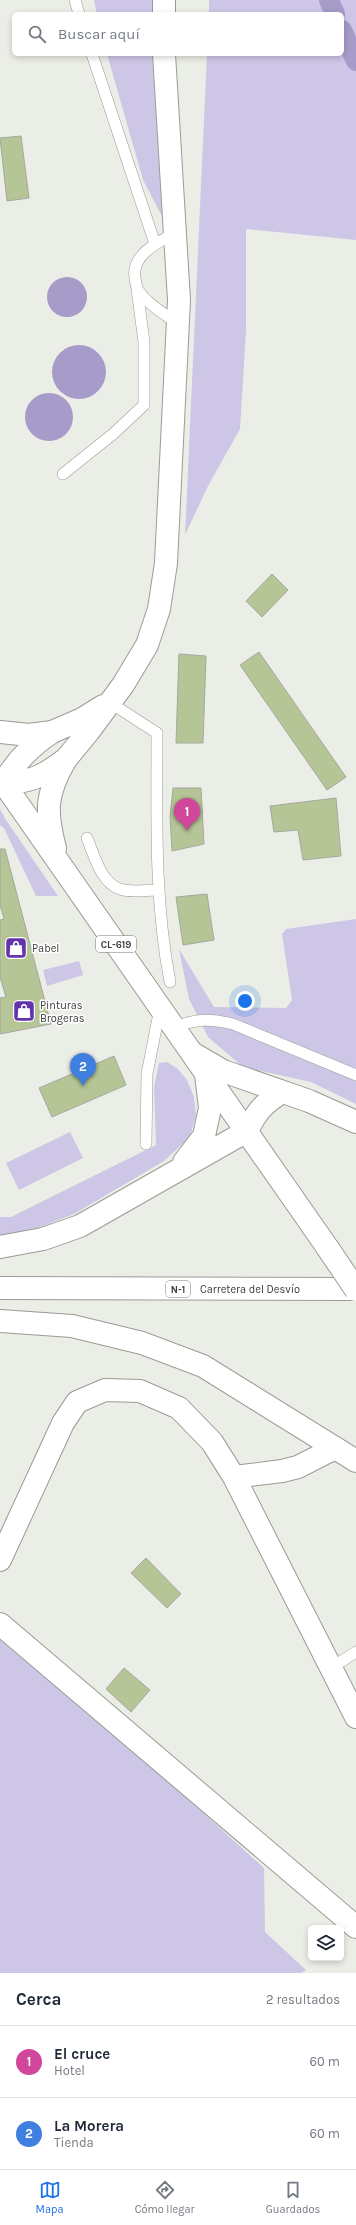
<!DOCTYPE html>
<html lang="es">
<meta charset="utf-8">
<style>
:root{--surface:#fff;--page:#f6f6f7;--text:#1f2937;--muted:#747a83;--line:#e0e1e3;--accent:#1a73e8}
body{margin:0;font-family:Karla,sans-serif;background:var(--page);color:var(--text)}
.controls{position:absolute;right:12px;bottom:12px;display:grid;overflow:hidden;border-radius:6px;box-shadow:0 2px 6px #0003}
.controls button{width:36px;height:36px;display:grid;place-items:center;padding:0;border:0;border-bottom:1px solid var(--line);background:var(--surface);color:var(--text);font:20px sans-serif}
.you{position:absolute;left:245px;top:1001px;width:14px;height:14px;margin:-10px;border:3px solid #fff;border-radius:50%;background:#1a73e8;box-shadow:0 0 0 6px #1a73e833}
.badge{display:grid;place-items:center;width:26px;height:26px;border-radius:50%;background:var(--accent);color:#fff;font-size:13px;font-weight:700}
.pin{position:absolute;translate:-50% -33px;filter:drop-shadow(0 1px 2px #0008)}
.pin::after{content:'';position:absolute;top:21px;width:14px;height:12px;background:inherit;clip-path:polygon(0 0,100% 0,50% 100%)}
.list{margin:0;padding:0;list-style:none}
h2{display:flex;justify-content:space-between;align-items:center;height:52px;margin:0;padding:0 16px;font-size:17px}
h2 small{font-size:13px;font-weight:400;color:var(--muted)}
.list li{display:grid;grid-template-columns:26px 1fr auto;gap:12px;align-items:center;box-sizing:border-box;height:72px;padding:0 16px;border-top:1px solid var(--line)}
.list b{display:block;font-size:15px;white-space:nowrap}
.list p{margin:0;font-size:13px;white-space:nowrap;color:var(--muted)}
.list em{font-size:13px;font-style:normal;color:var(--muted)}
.icon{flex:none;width:22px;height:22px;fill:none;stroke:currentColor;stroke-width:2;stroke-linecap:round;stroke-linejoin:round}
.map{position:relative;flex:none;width:356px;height:1973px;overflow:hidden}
.search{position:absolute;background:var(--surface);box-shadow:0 2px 6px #0003;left:12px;right:12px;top:12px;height:44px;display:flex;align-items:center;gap:10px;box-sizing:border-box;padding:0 14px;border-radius:6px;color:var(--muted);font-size:15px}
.sheet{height:196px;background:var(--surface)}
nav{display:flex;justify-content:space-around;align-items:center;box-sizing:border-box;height:56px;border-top:1px solid var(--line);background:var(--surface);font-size:11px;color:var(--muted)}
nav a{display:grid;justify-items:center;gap:2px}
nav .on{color:var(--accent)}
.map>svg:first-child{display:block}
.green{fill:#cec6e6}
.water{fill:#a69bc9}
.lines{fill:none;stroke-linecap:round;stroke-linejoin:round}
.canal{stroke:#a69bc9;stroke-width:20}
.building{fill:#b5c595;stroke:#a5a8a0}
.lane-casing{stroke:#999c94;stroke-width:12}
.street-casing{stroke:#999c94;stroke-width:24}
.secondary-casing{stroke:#999c94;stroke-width:24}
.primary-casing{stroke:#999c94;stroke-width:24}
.highway-casing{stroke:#999c94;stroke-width:24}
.lane{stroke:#fff;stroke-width:11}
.street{stroke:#fff;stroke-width:22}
.secondary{stroke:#fff;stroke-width:22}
.primary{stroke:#fff;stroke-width:22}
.highway{stroke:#fff;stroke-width:22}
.primary-bridge-casing{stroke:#999c94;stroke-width:24;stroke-linecap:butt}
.primary-bridge{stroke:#fff;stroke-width:22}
.labels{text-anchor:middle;stroke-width:3;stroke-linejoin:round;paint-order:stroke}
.shield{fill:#fff;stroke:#757674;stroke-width:1}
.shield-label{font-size:10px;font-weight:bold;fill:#3a3b38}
.poi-label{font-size:11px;fill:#3a3b38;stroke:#fff;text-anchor:start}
.street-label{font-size:11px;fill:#3a3b38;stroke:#fff}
</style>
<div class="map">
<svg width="356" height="1973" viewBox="0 0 356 1973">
<rect width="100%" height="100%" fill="#ebeee6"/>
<path class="green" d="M94 0H155L154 14H97Z
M209 0H356V240L246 229V331L240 429 208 486 185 535 207 54H342V14H209Z
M107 54H152L163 218 143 180Z
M0 809 6 820 58 896H36L4 828 0 825Z
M356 919V1104L311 1082 243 1067 208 1037 189 999 179 949 214 1007 286 1008 292 1000 282 934 286 929Z
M79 961 83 975 47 986 43 970Z
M167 1062 178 1069 187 1080 194 1097 196 1115 190 1137 164 1161 74 1214 28 1232 0 1235V1217H11L156 1145 154 1087 159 1063Z
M70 1132 83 1158 19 1190 6 1163Z
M0 1637 167 1780 264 1868 265 1932 306 1970 301 1973H0Z"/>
<path class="water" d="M47 297a20 20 0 1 1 40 0a20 20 0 1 1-40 0Z
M52 372a27 27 0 1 1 54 0a27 27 0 1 1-54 0Z
M25 417a24 24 0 1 1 48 0a24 24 0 1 1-48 0Z"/>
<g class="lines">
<path class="canal" d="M329 0 335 14
M342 30 356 61"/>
</g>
<path class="building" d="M21 136 29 198 7 201 0 138Z
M272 574 288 590 262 617 246 601Z
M259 652 346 777 327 790 240 665Z
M179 654 206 656 203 743H176Z
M173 788H201L204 844 172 851 170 817Z
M336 798 341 856 303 860 298 830 274 832 270 806Z
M0 849H5L51 1024 0 1034V998L6 997 0 977V920L4 919 0 905Z
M207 894 214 940 183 945 176 897Z
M114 1056 126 1085 52 1117 39 1088Z
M146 1558 181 1594 167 1608 131 1573Z
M124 1668 150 1690 131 1712 106 1689Z"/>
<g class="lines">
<g class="lane-casing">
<path id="lane" d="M75 0 79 14
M92 54 155 244
M175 233C158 242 131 255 135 278 136 282 136 287 138 290 147 304 165 314 178 324
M63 474 113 434 144 405V342L137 289
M109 702 157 733C157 817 154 899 170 982
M87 838C94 855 101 883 120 889 131 893 147 890 158 890
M174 1027C197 1019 209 1018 233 1024L356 1075
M146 1144 147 1074 160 1008
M331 1668 356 1652"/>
</g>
<g class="street-casing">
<path id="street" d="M335 1448 298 1467 282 1471 234 1477 356 1717
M0 1560 63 1423 77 1402 105 1390 140 1391 179 1408 212 1442 234 1477
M0 1624 356 1927"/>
</g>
<g class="secondary-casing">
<path id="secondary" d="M164 14V0
M52 732 82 719 103 706
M66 759 89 731 123 685 147 645 159 609 166 563 179 300 164 54"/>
</g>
<g class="primary-casing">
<path id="primary" d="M0 732 29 735 52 732
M0 778 327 1247
M4 783C15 761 31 746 52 732
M4 783C30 782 42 777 63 761
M55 848C45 811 46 793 66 759"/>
</g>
<g class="highway-casing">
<path id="highway" d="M192 1053 223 1071 309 1101 356 1122
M184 1162 204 1136 210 1108 206 1074
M0 1247 43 1239 80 1226 247 1131C257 1111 263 1104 282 1092
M0 1288 356 1289
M0 1321 72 1326 142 1343 203 1366 356 1461"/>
</g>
<use href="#lane" class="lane"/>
<use href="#street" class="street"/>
<use href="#secondary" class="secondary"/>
<use href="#primary" class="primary"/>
<use href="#highway" class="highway"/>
<g class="primary-bridge-casing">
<path id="primary-bridge" d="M327 1247 356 1290"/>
</g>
<use href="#primary-bridge" class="primary-bridge"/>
</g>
<defs>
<g id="shop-square" transform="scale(1.15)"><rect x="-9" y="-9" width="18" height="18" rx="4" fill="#6334ac" stroke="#fff"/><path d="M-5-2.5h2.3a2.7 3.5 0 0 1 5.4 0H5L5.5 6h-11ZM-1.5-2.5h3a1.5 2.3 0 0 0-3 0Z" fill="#fff"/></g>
</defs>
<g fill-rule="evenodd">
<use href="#shop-square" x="16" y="948"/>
<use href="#shop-square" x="24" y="1011"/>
</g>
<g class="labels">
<g class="shield">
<rect x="96" y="936" width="40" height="16" rx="3"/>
<rect x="166" y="1281" width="24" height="16" rx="3"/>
</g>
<g class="shield-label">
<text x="116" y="948">CL-619</text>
<text x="178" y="1293">N-1</text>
</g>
<g class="poi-label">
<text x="32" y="952">Pabel</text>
<text x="40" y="1009">Pinturas<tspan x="40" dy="13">Brogeras</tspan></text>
</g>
<g class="street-label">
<text x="250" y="1293">Carretera del Desvío</text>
</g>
</g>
</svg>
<div class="controls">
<button><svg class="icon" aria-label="layers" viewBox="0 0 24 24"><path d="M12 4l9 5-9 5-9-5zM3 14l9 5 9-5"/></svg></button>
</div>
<div class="you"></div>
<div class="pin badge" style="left:187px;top:831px;background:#d1479c">1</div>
<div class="pin badge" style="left:83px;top:1086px;background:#3f7fe0">2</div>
<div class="search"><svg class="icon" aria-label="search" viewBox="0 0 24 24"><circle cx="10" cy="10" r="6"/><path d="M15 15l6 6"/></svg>Buscar aquí</div>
</div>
<section class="sheet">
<h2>Cerca<small>2 resultados</small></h2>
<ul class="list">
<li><span class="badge" style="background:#d1479c">1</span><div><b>El cruce</b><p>Hotel</p></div><em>60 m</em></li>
<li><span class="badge" style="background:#3f7fe0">2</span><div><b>La Morera</b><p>Tienda</p></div><em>60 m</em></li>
</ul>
</section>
<nav>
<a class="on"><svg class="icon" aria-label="map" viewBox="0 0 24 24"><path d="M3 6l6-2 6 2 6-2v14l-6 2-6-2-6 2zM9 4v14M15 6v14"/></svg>Mapa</a>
<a><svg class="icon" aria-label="directions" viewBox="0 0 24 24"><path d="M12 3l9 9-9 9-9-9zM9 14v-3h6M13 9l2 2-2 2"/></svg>Cómo llegar</a>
<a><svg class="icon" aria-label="saved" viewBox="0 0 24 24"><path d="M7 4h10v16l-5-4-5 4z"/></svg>Guardados</a>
</nav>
